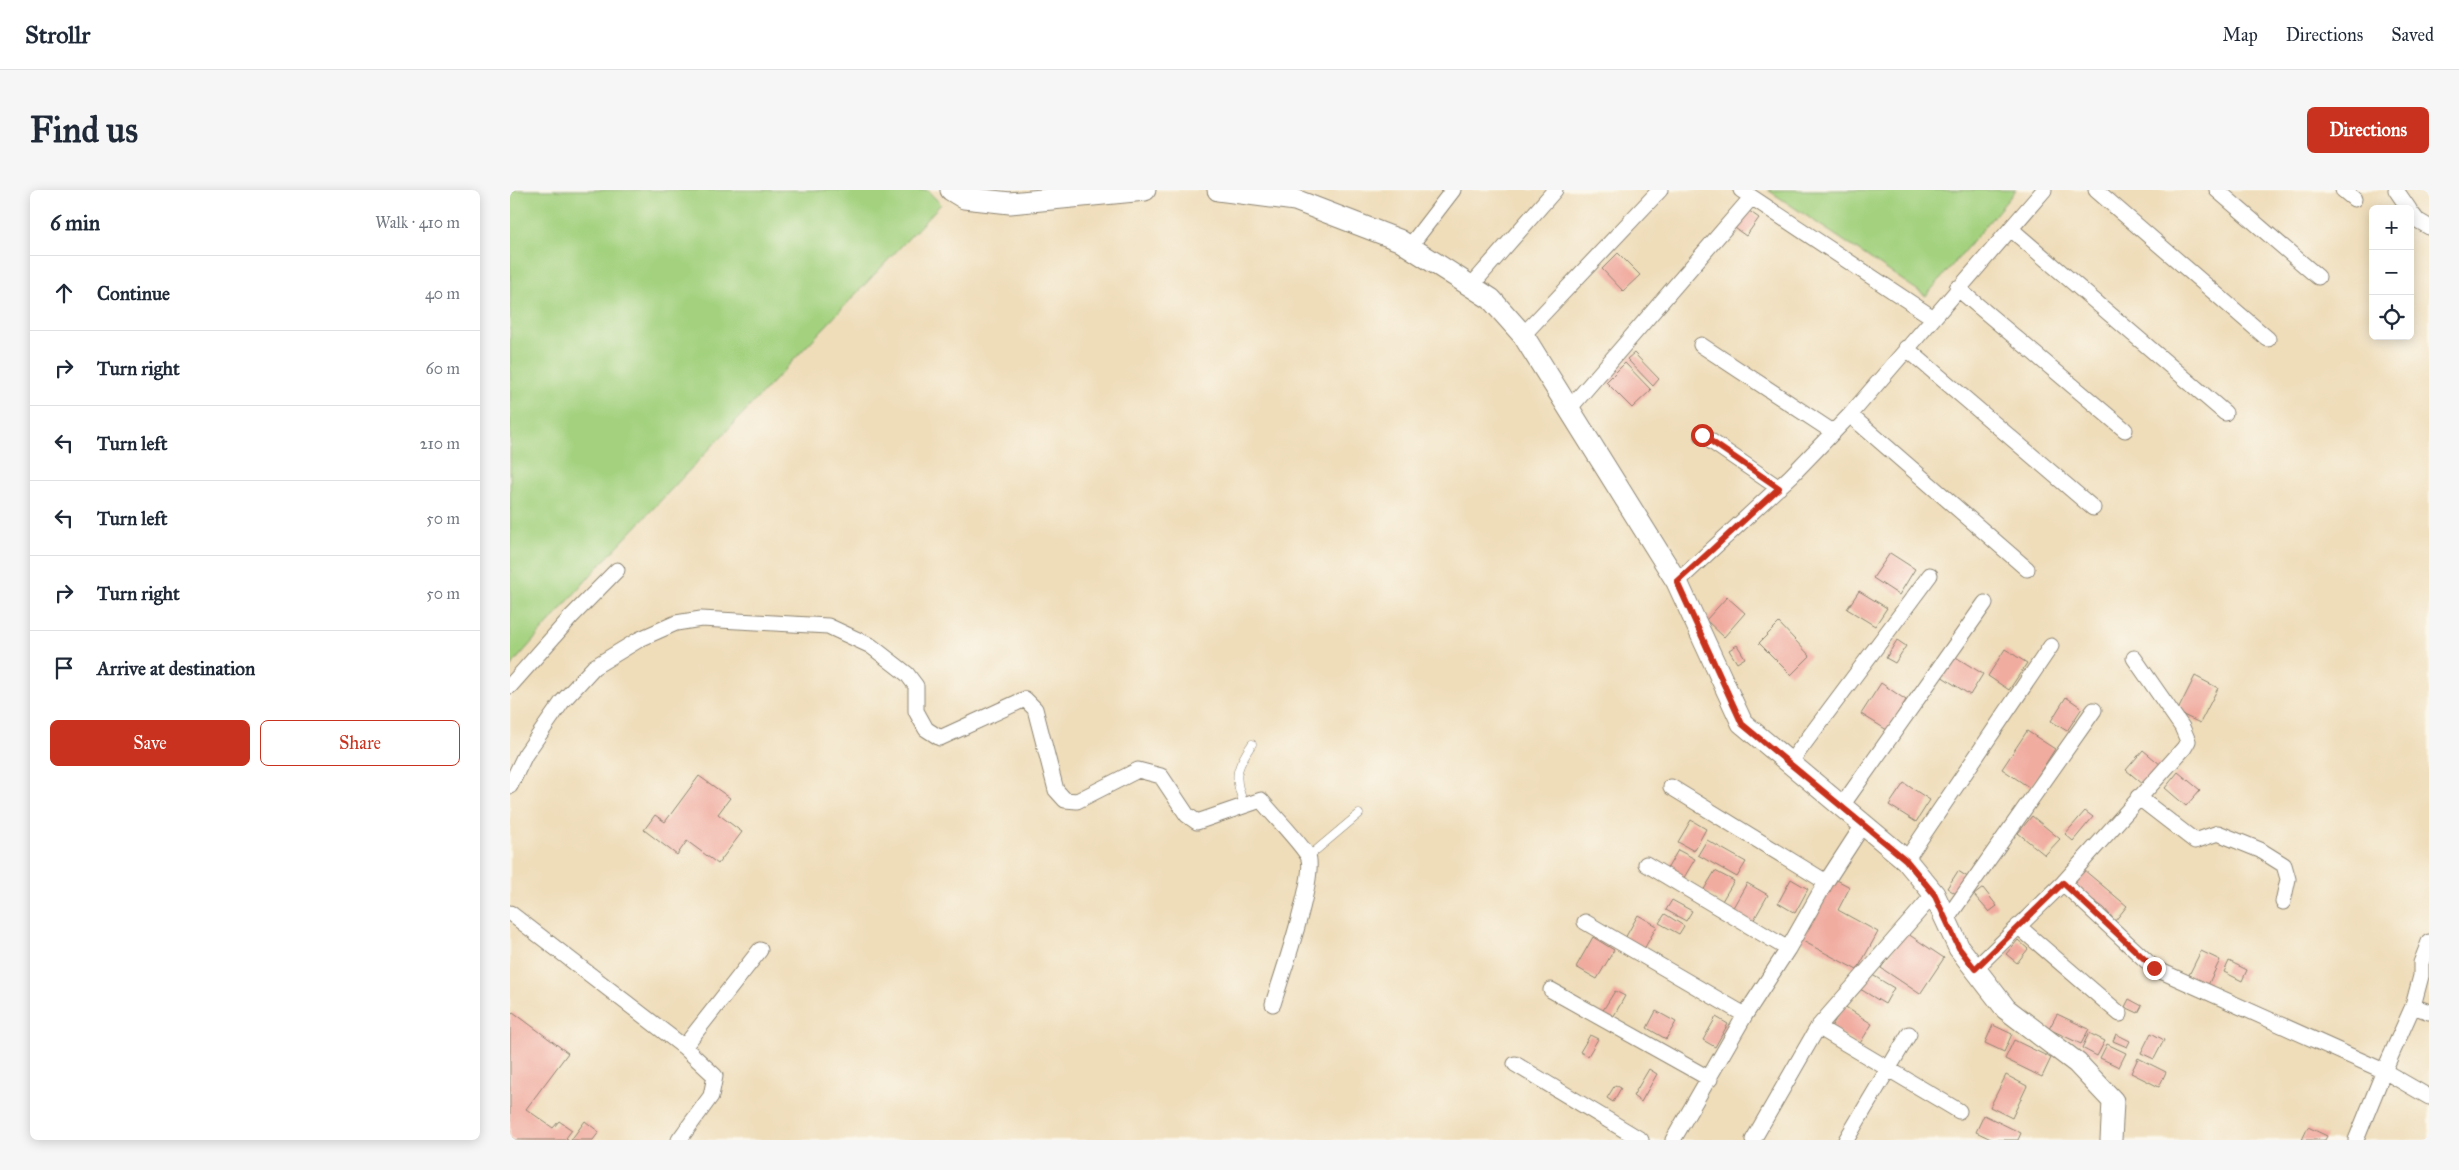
<!DOCTYPE html>
<meta charset="utf-8">
<style>
:root{--surface:#fff;--page:#f6f6f7;--text:#1f2937;--muted:#747a83;--line:#e0e1e3;--accent:#c8321e}
body{margin:0;font-family:"IM FELL Great Primer",serif;background:var(--page);color:var(--text)}
.controls{position:absolute;right:15px;top:15px;display:grid;overflow:hidden;border-radius:8px;box-shadow:0 2px 12px #0003}
.controls button{width:45px;height:45px;display:grid;place-items:center;padding:0;border:0;border-bottom:1px solid var(--line);background:var(--surface);color:var(--text);font:25px sans-serif}
.stop{position:absolute;width:15px;height:15px;margin:-11px;border:4px solid #c8321e;border-radius:50%;background:#fff}
.stop.end{background:#c8321e;border-color:#fff;box-shadow:0 1px 5px #0008}
.list{margin:0;padding:0;list-style:none}
h2{display:flex;justify-content:space-between;align-items:center;height:65px;margin:0;padding:0 20px;font-size:21px}
h2 small{font-size:16px;font-weight:400;color:var(--muted)}
.list li{display:grid;grid-template-columns:32px 1fr auto;gap:15px;align-items:center;box-sizing:border-box;height:75px;padding:0 20px;border-top:1px solid var(--line)}
.list b{display:block;font-size:19px;white-space:nowrap}
.list em{font-size:16px;font-style:normal;color:var(--muted)}
.actions{display:flex;gap:10px;padding:15px 20px}
.actions a{flex:1;padding:11px 0;border:1px solid var(--accent);border-radius:8px;text-align:center;font-size:18px;color:var(--accent)}
.actions .main{background:var(--accent);color:#fff}
.icon{flex:none;width:28px;height:28px;fill:none;stroke:currentColor;stroke-width:2;stroke-linecap:round;stroke-linejoin:round}
.map{position:relative;flex:none;width:1919px;height:950px;overflow:hidden;border-radius:8px}
header{display:flex;align-items:center;gap:30px;box-sizing:border-box;height:70px;padding:0 25px;background:var(--surface);border-bottom:1px solid var(--line)}
header strong{font-size:24px}
nav{display:flex;gap:28px;margin-inline-start:auto;font-size:18px}
.intro{display:flex;align-items:center;justify-content:space-between;box-sizing:border-box;height:120px;padding:0 30px}
h1{margin:0;font-size:35px}
.button{padding:12px 22px;border-radius:8px;background:var(--accent);color:#fff;font-size:18px;font-weight:700}
main{display:flex;gap:30px;padding:0 30px}
aside{flex:1;background:var(--surface);border-radius:8px;box-shadow:0 2px 12px #0003}
.map>svg:first-child{display:block}
.green{fill:#a3d17e;stroke:#677e54}
.building{fill:#f1aca0}
.lines{fill:none;stroke-linecap:round;stroke-linejoin:round}
.lane-casing{stroke:#8d8472;stroke-width:9}
.street-casing{stroke:#8d8472;stroke-width:17}
.secondary-casing{stroke:#8d8472;stroke-width:23}
.lane{stroke:#fff;stroke-width:8}
.street{stroke:#fff;stroke-width:15}
.secondary{stroke:#fff;stroke-width:21}
.route{stroke:#c8321e;stroke-width:6}
</style>
<header>
<strong>Strollr</strong>
<nav><a>Map</a><a>Directions</a><a>Saved</a></nav>
</header>
<div class="intro"><h1>Find us</h1><a class="button">Directions</a></div>
<main>
<aside>
<h2>6 min<small>Walk · 410 m</small></h2>
<ul class="list">
<li><svg class="icon" aria-label="ahead" viewBox="0 0 24 24"><path d="M12 20V5M6 11l6-6 6 6"/></svg><div><b>Continue</b></div><em>40 m</em></li>
<li><svg class="icon" aria-label="right" viewBox="0 0 24 24"><path d="M7 20v-9h11M14 6l5 5-5 5"/></svg><div><b>Turn right</b></div><em>60 m</em></li>
<li><svg class="icon" aria-label="left" viewBox="0 0 24 24"><path d="M17 20v-9H6M10 6l-5 5 5 5"/></svg><div><b>Turn left</b></div><em>210 m</em></li>
<li><svg class="icon" aria-label="left" viewBox="0 0 24 24"><path d="M17 20v-9H6M10 6l-5 5 5 5"/></svg><div><b>Turn left</b></div><em>50 m</em></li>
<li><svg class="icon" aria-label="right" viewBox="0 0 24 24"><path d="M7 20v-9h11M14 6l5 5-5 5"/></svg><div><b>Turn right</b></div><em>50 m</em></li>
<li><svg class="icon" aria-label="arrive" viewBox="0 0 24 24"><path d="M6 21V4h12l-3 4 3 4H6"/></svg><div><b>Arrive at destination</b></div></li>
</ul>
<div class="actions"><a class="main">Save</a><a>Share</a></div>
</aside>
<div class="map">
<svg width="1919" height="950" viewBox="0 0 1919 950">
<rect width="100%" height="100%" fill="#fbf7ec"/>
<filter id="ink" filterUnits="userSpaceOnUse"><feTurbulence type="fractalNoise" baseFrequency=".02" numOctaves="2"/><feDisplacementMap in="SourceGraphic" scale="10" xChannelSelector="R" yChannelSelector="G"/><feConvolveMatrix kernelMatrix="1 2 1 2 8 2 1 2 1" color-interpolation-filters="sRGB"/></filter>
<filter id="wash" filterUnits="userSpaceOnUse"><feTurbulence type="fractalNoise" baseFrequency=".0096" numOctaves="4" result="noise"/><feDisplacementMap in="SourceGraphic" scale="20" xChannelSelector="R" yChannelSelector="G"/><feGaussianBlur stdDeviation="1.12" result="paint"/><feColorMatrix in="noise" values="0 0 0 0 0 0 0 0 0 0 0 0 0 0 0 0 0 1.4 0 .05"/><feComposite in="paint" operator="in"/></filter>
<g filter="url(#wash)">
<rect width="100%" height="100%" fill="#efddba"/>
<path class="green" d="M0 0H417L431 14 87 378 0 477Z
M1258 0H1506L1416 106Z"/>
<g id="blocks">
<path class="building" d="M1235 18 1249 28 1236 46 1222 36Z
M1108 63 1130 85 1113 101 1092 79Z
M1124 163 1149 189 1143 196 1117 169Z
M1115 173 1141 200 1122 218 1096 192Z
M1380 363 1405 379 1389 405 1363 388Z
M1349 401 1377 418 1365 436 1337 419Z
M1217 407 1235 423 1214 447 1196 430Z
M1269 433 1300 466 1281 485 1249 453Z
M1387 450 1396 456 1385 473 1376 468Z
M1227 455 1235 468 1227 473 1219 460Z
M1495 459 1517 473 1499 500 1478 486Z
M1444 466 1473 484 1460 505 1431 486Z
M1685 486 1708 498 1690 533 1667 522Z
M1371 493 1396 510 1377 540 1351 524Z
M1556 507 1572 518 1557 541 1541 531Z
M1517 541 1545 559 1520 598 1492 579Z
M1633 560 1651 575 1634 595 1616 580Z
M1668 582 1690 600 1676 616 1655 598Z
M189 586 220 608 208 624 232 642 208 674 177 651 167 665 134 640 145 625 155 632Z
M1394 593 1420 610 1406 632 1379 615Z
M1575 621 1583 627 1563 651 1555 644Z
M1522 626 1550 649 1535 665 1508 643Z
M1181 630 1196 639 1184 661 1168 652Z
M1197 650 1236 672 1227 687 1188 665Z
M1168 660 1185 669 1172 691 1156 681Z
M1574 680 1617 716 1605 731 1594 718 1562 695Z
M1205 681 1224 691 1212 711 1193 701Z
M1448 681 1461 689 1449 706 1437 698Z
M1323 688 1340 697 1328 720 1368 742 1347 780 1289 749Z
M1281 689 1298 699 1285 723 1268 713Z
M1237 693 1258 705 1242 733 1221 721Z
M1473 698 1487 716 1479 722 1464 705Z
M1162 710 1182 721 1176 731 1156 720Z
M1155 724 1174 736 1169 744 1149 733Z
M1128 725 1147 736 1133 761 1114 750Z
M1395 742 1434 768 1410 804 1371 778Z
M1083 747 1104 760 1087 789 1066 777Z
M1508 750 1518 759 1507 773 1496 764Z
M1691 761 1710 770 1698 795 1679 785Z
M1719 771 1737 780 1732 791 1714 782Z
M1359 783 1384 798 1375 814 1350 799Z
M1105 801 1115 806 1101 831 1090 825Z
M1619 809 1632 816 1628 823 1615 817Z
M1334 816 1362 834 1349 855 1321 837Z
M1146 821 1166 832 1156 849 1137 838Z
M3 822 58 863 16 919 43 938 49 931 62 940 56 948 59 950H4L0 947V826Z
M1547 824 1579 839 1571 854 1539 839Z
M1206 827 1218 834 1205 857 1193 850Z
M1483 835 1502 844 1494 862 1475 853Z
M1579 843 1595 851 1587 866 1572 858Z
M1641 843 1654 850 1644 869 1631 863Z
M1606 844 1620 851 1617 857 1603 851Z
M1080 845 1088 849 1078 866 1070 862Z
M1504 850 1541 868 1532 887 1495 869Z
M1597 854 1616 863 1609 877 1590 868Z
M1628 868 1656 882 1649 897 1621 883Z
M1139 879 1147 884 1131 912 1123 906Z
M1496 885 1517 896 1502 928 1480 917Z
M1105 895 1111 898 1103 912 1097 908Z
M1474 925 1511 943 1508 950H1483L1466 942Z
M75 931 89 942 83 950H61Z
M1798 937 1817 946 1815 950H1792Z"/>
</g>
</g>
<g filter="url(#ink)">
<use href="#blocks" fill-opacity="0" stroke="#8d8472" stroke-width="1"/>
<g class="lines">
<g class="lane-casing">
<path id="lane" d="M735 616C723 588 725 579 742 554
M798 667 849 624"/>
</g>
<g class="street-casing">
<path id="street" d="M1231 0 1422 127
M1586 0 1758 149
M1707 0 1808 87
M1833 0 1844 9
M1886 0 1899 19
M1900 21 1907 30 1919 37
M1502 40 1715 223
M900 56 943 0
M961 96 1045 0
M1447 98 1615 240
M1013 145 1150 0
M1191 155 1323 242
M1396 158 1583 318
M1059 219 1241 8
M1340 225 1517 379
M1192 245 1269 298
M1167 392 1281 286 1340 225 1534 0
M0 496 61 427 107 380
M1279 574 1420 385
M0 596 15 565 52 512 84 477 130 449 166 433 191 429 318 436 361 456 397 484 406 496V521L416 539 430 548 515 509 525 519 546 600 555 610 567 611 628 580 651 586 677 625 687 632 751 610C763 625 789 651 798 666 807 685 770 791 763 814
M1161 597 1316 692
M1628 607 1685 651 1708 643 1750 660 1774 675 1778 689 1773 712
M1331 617 1475 413
M1396 670 1541 456
M1136 674 1278 759
M1553 693 1644 778 1874 881 1903 816 1919 822
M0 723 174 857 205 886 201 906 169 950
M1436 730 1584 520
M1075 732 1235 825
M1508 736 1610 824
M1465 779 1553 693 1674 558 1678 551 1672 537 1624 468
M1041 800 1200 889
M1903 816 1911 786V773L1919 752
M1308 837 1449 921
M174 857 250 760
M1005 874 1131 950
M1163 950 1235 825 1278 759 1316 692 1353 635
M1243 950 1308 837 1424 704
M1336 950 1399 844
M1846 950 1874 881 1919 907"/>
</g>
<g class="secondary-casing">
<path id="secondary" d="M441 0 454 8 500 13 635 0
M708 0 785 10 889 50 981 109 1013 145 1167 392 1232 533 1396 670 1424 704 1449 758 1496 819 1567 873 1603 911 1601 950"/>
</g>
<use href="#lane" class="lane"/>
<use href="#street" class="street"/>
<use href="#secondary" class="secondary"/>
</g>
</g>
<g class="lines" filter="url(#ink)">
<path class="route" d="M1192 245 1269 298 1167 392 1232 534 1396 670 1424 704 1449 758 1465 779 1553 693 1644 778"/>
</g>
</svg>
<div class="controls">
<button>+</button>
<button>−</button>
<button><svg class="icon" aria-label="locate" viewBox="0 0 24 24"><circle cx="12" cy="12" r="6"/><path d="M12 2v4M12 18v4M2 12h4M18 12h4"/></svg></button>
</div>
<div class="stop" style="left:1192px;top:245px"></div>
<div class="stop end" style="left:1644px;top:778px"></div>
</div>
</main>
